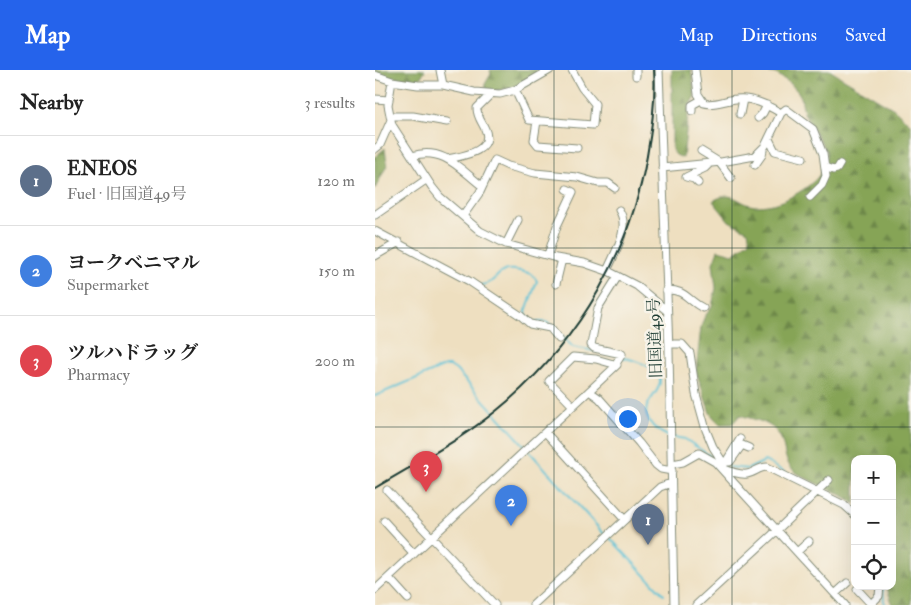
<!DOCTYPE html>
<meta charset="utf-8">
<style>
:root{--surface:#fff;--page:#f6f6f6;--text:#222;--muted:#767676;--line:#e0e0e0;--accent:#2563eb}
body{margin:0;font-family:"IM FELL Double Pica","Noto Serif JP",serif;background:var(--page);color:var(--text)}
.controls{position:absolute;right:15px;bottom:15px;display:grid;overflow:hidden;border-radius:10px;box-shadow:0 5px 20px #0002}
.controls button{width:45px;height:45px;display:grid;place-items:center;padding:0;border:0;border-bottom:1px solid var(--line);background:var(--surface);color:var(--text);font:25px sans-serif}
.you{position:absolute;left:252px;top:348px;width:18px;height:18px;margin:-12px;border:4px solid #fff;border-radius:50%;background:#1a73e8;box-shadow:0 0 0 8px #1a73e833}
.badge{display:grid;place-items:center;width:32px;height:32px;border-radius:50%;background:var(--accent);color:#fff;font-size:16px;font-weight:700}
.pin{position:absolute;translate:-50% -41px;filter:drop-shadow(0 1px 2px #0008)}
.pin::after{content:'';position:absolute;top:26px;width:18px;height:15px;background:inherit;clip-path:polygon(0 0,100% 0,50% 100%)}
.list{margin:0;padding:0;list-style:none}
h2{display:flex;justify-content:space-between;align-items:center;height:65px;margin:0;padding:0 20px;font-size:21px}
h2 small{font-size:16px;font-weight:400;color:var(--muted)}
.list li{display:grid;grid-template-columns:32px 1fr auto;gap:15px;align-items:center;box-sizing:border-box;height:90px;padding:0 20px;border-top:1px solid var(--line)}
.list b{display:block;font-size:19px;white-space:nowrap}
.list p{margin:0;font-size:16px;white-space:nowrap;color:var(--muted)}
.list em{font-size:16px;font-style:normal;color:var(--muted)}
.icon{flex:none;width:28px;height:28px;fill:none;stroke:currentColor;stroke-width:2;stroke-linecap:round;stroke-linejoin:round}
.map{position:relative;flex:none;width:536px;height:535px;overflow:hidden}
header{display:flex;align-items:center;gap:30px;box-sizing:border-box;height:70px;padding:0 25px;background:var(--accent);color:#fff}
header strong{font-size:24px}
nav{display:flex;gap:28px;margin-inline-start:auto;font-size:18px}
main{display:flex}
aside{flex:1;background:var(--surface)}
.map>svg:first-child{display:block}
.forest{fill:url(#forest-firs);stroke:#527046}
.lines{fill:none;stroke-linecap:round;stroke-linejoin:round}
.stream{stroke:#57c0d4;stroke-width:2}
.minor-casing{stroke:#868e7a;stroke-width:9}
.minor{stroke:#fff;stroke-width:7}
.rail{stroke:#1f3d34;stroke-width:2}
.grid{fill:none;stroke:#1f3d34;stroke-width:1;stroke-opacity:0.55}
.labels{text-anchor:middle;stroke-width:5;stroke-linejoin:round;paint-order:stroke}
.street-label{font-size:16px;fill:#1f3d34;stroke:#f7f3e8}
</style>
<header>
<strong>Map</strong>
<nav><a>Map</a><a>Directions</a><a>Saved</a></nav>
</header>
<main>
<aside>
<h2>Nearby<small>3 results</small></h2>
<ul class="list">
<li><span class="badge" style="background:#5c6f8a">1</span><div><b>ENEOS</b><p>Fuel · 旧国道49号</p></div><em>120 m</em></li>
<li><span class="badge" style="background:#3f7fe0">2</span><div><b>ヨークベニマル</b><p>Supermarket</p></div><em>150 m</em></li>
<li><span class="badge" style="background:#e0444e">3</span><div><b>ツルハドラッグ</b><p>Pharmacy</p></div><em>200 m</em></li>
</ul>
</aside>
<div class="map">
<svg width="536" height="535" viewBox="0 0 536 535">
<defs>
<pattern id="forest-firs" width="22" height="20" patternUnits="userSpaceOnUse" patternTransform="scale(1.25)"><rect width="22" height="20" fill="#86a457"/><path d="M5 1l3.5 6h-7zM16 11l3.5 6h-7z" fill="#6d8749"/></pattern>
</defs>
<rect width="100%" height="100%" fill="#f7f3e8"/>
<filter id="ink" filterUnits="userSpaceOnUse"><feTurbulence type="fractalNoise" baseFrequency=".02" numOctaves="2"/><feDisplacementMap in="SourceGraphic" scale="10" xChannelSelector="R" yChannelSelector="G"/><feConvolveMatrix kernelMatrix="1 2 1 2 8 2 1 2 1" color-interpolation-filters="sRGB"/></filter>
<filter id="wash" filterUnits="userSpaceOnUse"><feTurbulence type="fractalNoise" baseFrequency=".0096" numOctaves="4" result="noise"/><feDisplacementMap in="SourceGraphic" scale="20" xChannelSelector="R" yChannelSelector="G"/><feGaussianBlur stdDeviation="1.12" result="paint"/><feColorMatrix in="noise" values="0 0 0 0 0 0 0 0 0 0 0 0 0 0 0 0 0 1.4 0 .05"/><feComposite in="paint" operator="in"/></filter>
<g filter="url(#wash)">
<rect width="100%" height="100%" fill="#eedfc0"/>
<path class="forest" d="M0 0H50L44 10 0 6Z
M115 0H164C145 14 137 22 112 20L110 14 116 4Z
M297 0H316L320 26 314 36 308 88 301 85 297 80Z
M382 0H454L519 39 536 55V535H518L511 516H517V389H480V434C463 420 440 415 422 403 405 392 413 372 400 360 392 351 376 349 365 345L357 354H344L335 343 321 301 326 257 329 248 337 236 341 218 338 193 343 180 358 184 375 171 373 161 354 151 338 131C359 118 363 135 381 136 389 136 401 134 408 131 420 125 438 115 445 104 449 97 451 90 452 82L429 43 426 27 423 22 415 13 401 4Z
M10 78 12 95 0 119V87Z"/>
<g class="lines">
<path class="stream" d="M106 215C119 214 119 206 129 201 136 197 150 202 157 204L162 211 151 241 152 248
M160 252H171L177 256
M185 265 198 277 220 281
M246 287C256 289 285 297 285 310 286 325 262 334 275 352 279 359 286 363 293 366
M0 326 70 296H75L81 300 151 377
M298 367 310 369 337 387
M154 381 230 465
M354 397 373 399 390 391 409 402
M418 406 443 418
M447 420 456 425
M473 435 480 439
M234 467 289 525
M508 518 509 532 511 535"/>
</g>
</g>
<g filter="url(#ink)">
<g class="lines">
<g class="minor-casing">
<path id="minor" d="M65 0 68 15
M175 0 140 20 125 24 99 22 68 15H43L17 11 13 35 17 55 57 117 65 127 105 161 131 174 181 188 209 193 235 202 262 216 291 240
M284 0 294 280 299 535
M320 0 323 24 329 33C339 36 350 30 361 29 377 27 392 35 406 43
M0 5 17 11
M261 6V0
M140 20 154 50 218 55 220 34 207 18 197 0
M0 29 14 30
M317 41V35L326 30
M365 44 368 29
M15 46H38L72 52
M383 48 388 43 392 35
M162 51 159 70 163 75 202 78
M394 69 400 81 428 88
M0 79 5 75 16 50
M326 81 344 92 356 108
M37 86C68 76 85 99 107 116
M73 89C86 86 120 82 110 59 107 52 102 47 102 38L116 24
M380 95 387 85 388 80
M450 97 458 100 462 99 465 94
M287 98 346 92 380 86 390 76 406 43 411 39 438 59 448 84 451 106 447 115 435 127
M323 113 319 109 311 107 330 98 335 93
M0 145 52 109
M88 146 105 122 120 90 133 96 160 103 202 107 223 113H233L240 118
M0 161 94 211 146 246 155 254 175 258 184 269
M131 174 143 150
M173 185 182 156 198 122 192 119
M0 186 24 172
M232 201C239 184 256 158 244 140
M181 214 187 189
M291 220C310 219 313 231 328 238
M294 274H307L315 283 321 324 331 360 338 377 347 391 355 392 367 375 374 378
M240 295 247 284 219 278 216 275 223 238 243 206
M214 321 224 328 264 373 281 395 286 399 297 401
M170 362 249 449
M365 369 347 398C354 401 364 405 372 404 379 403 384 397 392 397L469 435 480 445
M297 394 308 392 324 383 340 392 470 535
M12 420 120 535
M9 451 39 484
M422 482 434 471
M14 508 33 529
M482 519 496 534
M0 520 170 362 242 295 221 289 198 287 174 311 198 336
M460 524 472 513
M158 535 285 417 296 413
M321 535 397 465 454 410
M495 535 504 526 505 516"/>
</g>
<use href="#minor" class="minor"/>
<path class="rail" d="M0 418C45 391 93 366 133 331 206 267 255 182 272 86 277 58 281 29 279 0"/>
</g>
</g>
<path class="grid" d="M179 0V535M357 0V535M0 178H536M0 357H536"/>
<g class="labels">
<g class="street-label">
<text transform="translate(279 268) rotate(-92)" y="6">旧国道49号</text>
</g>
</g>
</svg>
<div class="controls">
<button>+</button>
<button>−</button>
<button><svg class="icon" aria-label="locate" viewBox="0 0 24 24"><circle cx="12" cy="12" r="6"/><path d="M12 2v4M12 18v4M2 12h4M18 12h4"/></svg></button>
</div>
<div class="you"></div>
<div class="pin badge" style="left:273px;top:475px;background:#5c6f8a">1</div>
<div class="pin badge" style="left:136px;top:456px;background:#3f7fe0">2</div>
<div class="pin badge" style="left:51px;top:422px;background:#e0444e">3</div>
</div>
</main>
